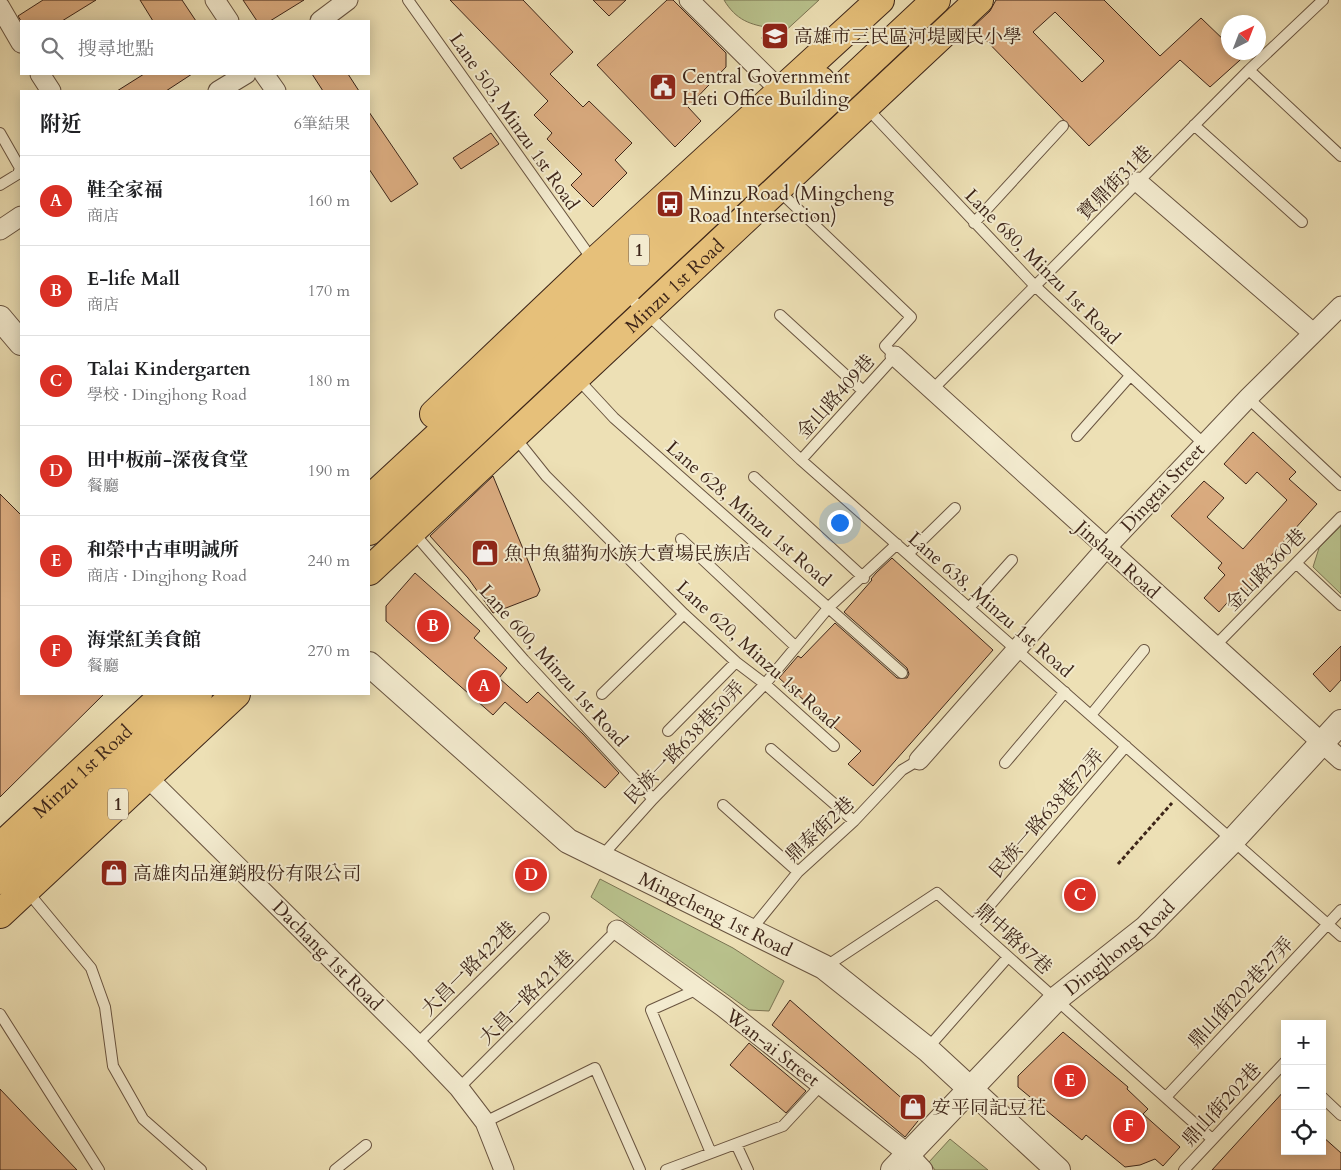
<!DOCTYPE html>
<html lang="zh-TW">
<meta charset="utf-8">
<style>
:root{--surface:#fff;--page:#f6f6f6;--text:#202124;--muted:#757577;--line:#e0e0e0;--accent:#d93025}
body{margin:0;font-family:Cardo,"Noto Serif TC",serif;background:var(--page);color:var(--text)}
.controls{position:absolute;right:15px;bottom:15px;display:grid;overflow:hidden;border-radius:0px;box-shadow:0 2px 12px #0003}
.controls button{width:45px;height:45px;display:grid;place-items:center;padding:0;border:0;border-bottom:1px solid var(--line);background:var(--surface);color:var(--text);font:25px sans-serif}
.compass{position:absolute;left:1221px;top:15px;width:45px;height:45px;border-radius:50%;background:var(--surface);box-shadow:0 2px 12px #0003;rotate:42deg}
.you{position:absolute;left:839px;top:522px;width:18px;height:18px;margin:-12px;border:4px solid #fff;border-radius:50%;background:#1a73e8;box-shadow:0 0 0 8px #1a73e833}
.badge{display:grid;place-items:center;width:32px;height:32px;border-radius:50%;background:var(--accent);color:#fff;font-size:16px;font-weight:700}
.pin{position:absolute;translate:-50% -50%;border:2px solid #fff;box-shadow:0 1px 5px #0006}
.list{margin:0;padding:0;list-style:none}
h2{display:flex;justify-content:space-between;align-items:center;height:65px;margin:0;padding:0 20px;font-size:21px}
h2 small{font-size:16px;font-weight:400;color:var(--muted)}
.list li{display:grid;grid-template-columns:32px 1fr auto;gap:15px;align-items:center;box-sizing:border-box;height:90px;padding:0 20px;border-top:1px solid var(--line)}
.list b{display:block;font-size:19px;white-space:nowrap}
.list p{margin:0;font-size:16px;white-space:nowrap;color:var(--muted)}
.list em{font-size:16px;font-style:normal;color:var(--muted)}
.icon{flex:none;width:28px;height:28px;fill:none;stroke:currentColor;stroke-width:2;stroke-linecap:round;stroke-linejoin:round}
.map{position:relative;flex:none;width:1341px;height:1170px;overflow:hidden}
.search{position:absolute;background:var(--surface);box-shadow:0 2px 12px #0003;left:20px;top:20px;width:350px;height:55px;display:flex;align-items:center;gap:12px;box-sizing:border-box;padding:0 18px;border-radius:0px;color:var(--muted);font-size:19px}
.panel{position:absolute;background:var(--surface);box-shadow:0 2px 12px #0003;left:20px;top:90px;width:350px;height:605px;border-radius:0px}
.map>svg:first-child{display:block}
.green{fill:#b9c28d;stroke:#7b7453}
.building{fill:#dcad81;stroke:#3d2519;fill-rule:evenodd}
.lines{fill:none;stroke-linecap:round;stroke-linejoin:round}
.service-casing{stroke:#695440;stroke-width:12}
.minor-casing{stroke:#695440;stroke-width:21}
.tertiary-casing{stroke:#695440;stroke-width:26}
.primary-casing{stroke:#3d2519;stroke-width:30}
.path{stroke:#3d2519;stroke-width:3;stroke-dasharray:4 2.5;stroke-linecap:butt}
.service{stroke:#f3ebcf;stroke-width:10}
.minor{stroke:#f3ebcf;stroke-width:19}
.tertiary{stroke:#f3ebcf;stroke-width:24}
.primary{stroke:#e6c07a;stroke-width:28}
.labels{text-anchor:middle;stroke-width:4;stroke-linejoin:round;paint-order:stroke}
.shield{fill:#f3ebcf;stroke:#746050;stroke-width:1}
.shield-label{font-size:18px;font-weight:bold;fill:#3d2519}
.poi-label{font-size:19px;fill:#3d2519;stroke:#f3ebcf;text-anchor:start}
.street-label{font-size:19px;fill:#3d2519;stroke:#f3ebcf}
</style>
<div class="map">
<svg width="1341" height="1170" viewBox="0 0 1341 1170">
<rect width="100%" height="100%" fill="#ede0b5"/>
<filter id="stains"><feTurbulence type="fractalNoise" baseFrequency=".004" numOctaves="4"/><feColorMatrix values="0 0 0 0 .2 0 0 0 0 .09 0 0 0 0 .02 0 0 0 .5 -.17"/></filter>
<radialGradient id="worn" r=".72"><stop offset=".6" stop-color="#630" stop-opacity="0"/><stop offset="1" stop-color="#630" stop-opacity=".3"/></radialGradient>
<path class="green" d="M724 0H819L769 46 761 38 772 28C750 25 736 20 724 0Z
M1341 526V594L1313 567 1319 548Z
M600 879 733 948 784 981 769 1011 749 1010 591 897Z
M950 1139 988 1170H935L929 1162Z"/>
<path class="building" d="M43 0H96L62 21H21L18 16Z
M140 0H182L196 21H153Z
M243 0H304L270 21H257Z
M450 0H523L573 52 550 74 583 107 589 101 632 143 615 160 627 173 593 207 571 185 582 174 547 139 552 133 534 115 548 101Z
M593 0H626L609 16Z
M667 0H673L726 53V67L688 107 701 121 675 147 597 65Z
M996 0H1104L1160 56 1201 18 1228 44V52H1249L1210 87 1180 60 1089 146 973 27 990 11ZM1055 12 1104 61 1082 82 1033 32Z
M144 74H192L166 91H117Z
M312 74H348L359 91H323Z
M369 112 418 184 391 202 369 169Z
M491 133 499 144 461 169 453 158Z
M1253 432 1296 472 1289 479 1317 504 1262 566 1266 570 1245 593 1240 588 1219 612 1204 598 1225 575 1218 568 1222 563 1171 516 1204 481 1224 498 1207 517 1243 549 1287 500 1257 472 1246 484 1224 464Z
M493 476 540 590 537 596 493 613 468 578 430 536Z
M0 494 21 515V694H104L0 797Z
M892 558 993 650 873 786 848 764 861 751 779 678 798 656 801 658 835 623 897 678H907L909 674 907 668 844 612 872 580 871 579 876 573Z
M415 573 480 631 474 638 507 668 499 678 527 703 538 692 583 734 619 773 605 788 505 702 493 715 386 621V606Z
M1341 646V680L1330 692 1313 674Z
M790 1000 922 1116 905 1137 772 1025Z
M1063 1032 1128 1087 1127 1089 1148 1109 1143 1114 1180 1147 1163 1166 1155 1159 1140 1165 1125 1167 1086 1135 1082 1140 1018 1087V1076Z
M749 1043 806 1091 786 1113 730 1065Z
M0 1089 77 1170H0Z
M1285 1090V1151H1322V1136L1341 1153V1170H1212Z"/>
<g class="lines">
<g class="service-casing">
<path id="service" d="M408 0 594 262
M1249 70 1341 156
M866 107 1035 286 1203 443
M1194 125 1302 222
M0 133 20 168 18 174 0 185
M778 190 911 317 885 346 895 356 801 460
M974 223 1063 126
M624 292 801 460 1341 936
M780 315 863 391
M576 377 614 418 902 673
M932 390 1249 70 1323 0
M1248 398 1341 485
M514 436 546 476 684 614 736 662 765 684 834 746
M1077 436 1130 376
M754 477 864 578
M412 531 524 660 653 799
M681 539 796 647
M908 554 955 508
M1296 563 1341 605
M969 608 1012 560
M1215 646 1341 517
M602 694 684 614
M1091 715 1144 650
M668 731 736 662
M771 749 854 821
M1005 763 1065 692
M723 805 798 872
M601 857 653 799 765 684 829 607 897 544
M27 891 91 968 105 1007 113 1066 143 1119 201 1170
M973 925 1126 746
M751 930 798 872 854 821 902 770 919 760
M825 967 937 893 1212 1139
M698 989 651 1010 711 1153
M0 1014 99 1170
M417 1044 544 918
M927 1049 1008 957
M459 1088 617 930
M1166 1097 1341 910
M1322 1097 1341 1115
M485 1122 595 1068 640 1170
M736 1144 748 1170
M335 1170 366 1145
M666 1170 783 1126 821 1085
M1184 1170 1285 1062"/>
</g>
<g class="minor-casing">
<path id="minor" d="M215 0 229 21
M689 0 781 91
M0 7 21 43
M320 21 348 0
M40 74 51 91
M264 74 276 91
M218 91 246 74
M1138 182 1313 333
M0 230 21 216
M895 356 1341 760
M919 760 1106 548 1248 398 1341 306
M139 769 417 1044 459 1088 485 1122 504 1170
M617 930 723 1007 908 1154 923 1170"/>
</g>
<g class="tertiary-casing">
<g id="tertiary">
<path d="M0 318 21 343"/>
<path id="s1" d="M369 664 568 841 824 967 927 1049 1058 1170"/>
<path id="s2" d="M893 1170 1056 999 1146 928 1233 840 1341 722"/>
</g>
</g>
<g class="primary-casing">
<g id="primary">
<path d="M434 414 594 262 880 0"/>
<path d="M369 500 821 81"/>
<path d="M369 531 936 0"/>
<path id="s3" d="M369 571 979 0"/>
<path id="s4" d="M0 847 165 694"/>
<path d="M0 880 198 694"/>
<path d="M0 914 236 694"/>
</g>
</g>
<path class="path" d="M1118 864 1172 803"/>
<use href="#service" class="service"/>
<use href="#minor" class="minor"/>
<use href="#tertiary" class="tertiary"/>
<use href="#primary" class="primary"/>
</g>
<defs>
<g id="school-square" transform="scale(1.4375)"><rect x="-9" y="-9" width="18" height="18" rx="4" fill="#8f2418" stroke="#f3ebcf"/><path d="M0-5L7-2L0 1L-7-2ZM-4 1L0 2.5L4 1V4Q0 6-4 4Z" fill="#fff"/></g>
<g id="civic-square" transform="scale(1.4375)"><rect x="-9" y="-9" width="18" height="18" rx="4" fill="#8f2418" stroke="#f3ebcf"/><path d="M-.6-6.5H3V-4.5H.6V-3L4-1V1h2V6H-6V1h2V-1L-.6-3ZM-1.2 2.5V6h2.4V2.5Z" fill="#fff"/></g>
<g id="bus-square" transform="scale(1.4375)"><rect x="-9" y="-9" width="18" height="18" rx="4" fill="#8f2418" stroke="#f3ebcf"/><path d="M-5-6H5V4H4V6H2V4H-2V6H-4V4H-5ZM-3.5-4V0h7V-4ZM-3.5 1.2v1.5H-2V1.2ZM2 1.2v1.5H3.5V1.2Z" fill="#fff"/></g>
<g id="shop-square" transform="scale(1.4375)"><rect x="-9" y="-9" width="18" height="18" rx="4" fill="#8f2418" stroke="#f3ebcf"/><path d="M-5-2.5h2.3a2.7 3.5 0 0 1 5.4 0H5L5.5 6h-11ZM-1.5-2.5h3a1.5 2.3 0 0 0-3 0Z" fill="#fff"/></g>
</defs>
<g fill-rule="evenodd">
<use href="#school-square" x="775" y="36"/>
<use href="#civic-square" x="663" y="87"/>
<use href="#bus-square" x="670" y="204"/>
<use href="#shop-square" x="485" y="553"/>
<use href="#shop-square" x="114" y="873"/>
<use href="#shop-square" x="913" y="1107"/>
</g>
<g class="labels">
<g class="shield">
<rect x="629" y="234.5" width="20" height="31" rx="4"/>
<rect x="108" y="788.5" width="20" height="31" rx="4"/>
</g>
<g class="shield-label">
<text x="639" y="256">1</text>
<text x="118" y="810">1</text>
</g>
<g class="poi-label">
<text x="794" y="43">高雄市三民區河堤國民小學</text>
<text x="682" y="83">Central Government<tspan x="682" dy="22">Heti Office Building</tspan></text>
<text x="689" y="200">Minzu Road (Mingcheng<tspan x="689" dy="22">Road Intersection)</tspan></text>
<text x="504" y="560">魚中魚貓狗水族大賣場民族店</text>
<text x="133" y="880">高雄肉品運銷股份有限公司</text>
<text x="932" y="1114">安平同記豆花</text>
</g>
<g class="street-label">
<text transform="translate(515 121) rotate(55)" y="7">Lane 503, Minzu 1st Road</text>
<text transform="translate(1114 182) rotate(-45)" y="7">寶鼎街31巷</text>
<text transform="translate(1043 266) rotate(45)" y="7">Lane 680, Minzu 1st Road</text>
<text dy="7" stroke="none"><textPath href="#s3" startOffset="418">Minzu 1st Road</textPath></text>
<text transform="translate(835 396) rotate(-48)" y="7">金山路409巷</text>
<text transform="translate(1162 487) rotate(-47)" y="7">Dingtai Street</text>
<text transform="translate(749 513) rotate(41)" y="7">Lane 628, Minzu 1st Road</text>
<text transform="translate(1118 559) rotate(42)" y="7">Jinshan Road</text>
<text transform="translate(1265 569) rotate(-46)" y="7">金山路360巷</text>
<text transform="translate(991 604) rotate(41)" y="7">Lane 638, Minzu 1st Road</text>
<text transform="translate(758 654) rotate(42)" y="7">Lane 620, Minzu 1st Road</text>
<text transform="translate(554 665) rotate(48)" y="7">Lane 600, Minzu 1st Road</text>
<text transform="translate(684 742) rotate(-46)" y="7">民族一路638巷50弄</text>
<text dy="7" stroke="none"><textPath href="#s4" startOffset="112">Minzu 1st Road</textPath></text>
<text transform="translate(1046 813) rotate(-49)" y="7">民族一路638巷72弄</text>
<text transform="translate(819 829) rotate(-43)" y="7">鼎泰街2巷</text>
<text dy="7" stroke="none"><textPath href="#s1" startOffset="431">Mingcheng 1st Road</textPath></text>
<text transform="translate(1014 938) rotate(42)" y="7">鼎中路87巷</text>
<text dy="7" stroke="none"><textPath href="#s2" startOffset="318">Dingjhong Road</textPath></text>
<text transform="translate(328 955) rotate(45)" y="7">Dachang 1st Road</text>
<text transform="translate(468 968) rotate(-45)" y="7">大昌一路422巷</text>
<text transform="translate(1240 992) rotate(-47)" y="7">鼎山街202巷27弄</text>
<text transform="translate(526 997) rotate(-45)" y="7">大昌一路421巷</text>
<text transform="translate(773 1047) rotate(38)" y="7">Wan-ai Street</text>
<text transform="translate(1221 1104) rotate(-47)" y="7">鼎山街202巷</text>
</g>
</g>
<rect width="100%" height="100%" filter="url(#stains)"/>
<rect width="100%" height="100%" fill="url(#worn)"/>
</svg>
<div class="controls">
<button>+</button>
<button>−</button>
<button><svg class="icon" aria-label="locate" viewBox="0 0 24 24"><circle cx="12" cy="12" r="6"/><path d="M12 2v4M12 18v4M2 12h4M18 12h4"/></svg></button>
</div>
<svg class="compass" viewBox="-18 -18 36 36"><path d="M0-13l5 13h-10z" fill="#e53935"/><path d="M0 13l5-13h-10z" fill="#757577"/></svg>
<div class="you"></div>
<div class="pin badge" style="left:484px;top:686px">A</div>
<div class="pin badge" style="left:433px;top:626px">B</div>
<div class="pin badge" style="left:1080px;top:895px">C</div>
<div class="pin badge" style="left:531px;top:875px">D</div>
<div class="pin badge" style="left:1070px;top:1081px">E</div>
<div class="pin badge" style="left:1129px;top:1126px">F</div>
<div class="search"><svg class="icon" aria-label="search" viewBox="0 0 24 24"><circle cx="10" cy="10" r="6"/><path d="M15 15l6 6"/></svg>搜尋地點</div>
<section class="panel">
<h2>附近<small>6筆結果</small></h2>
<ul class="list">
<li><span class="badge">A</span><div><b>鞋全家福</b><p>商店</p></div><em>160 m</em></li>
<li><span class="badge">B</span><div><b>E-life Mall</b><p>商店</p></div><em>170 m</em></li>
<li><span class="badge">C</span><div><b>Talai Kindergarten</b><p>學校 · Dingjhong Road</p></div><em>180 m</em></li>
<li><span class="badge">D</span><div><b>田中板前-深夜食堂</b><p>餐廳</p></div><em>190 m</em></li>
<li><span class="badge">E</span><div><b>和榮中古車明誠所</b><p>商店 · Dingjhong Road</p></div><em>240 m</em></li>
<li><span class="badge">F</span><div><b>海棠紅美食館</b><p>餐廳</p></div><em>270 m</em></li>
</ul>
</section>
</div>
